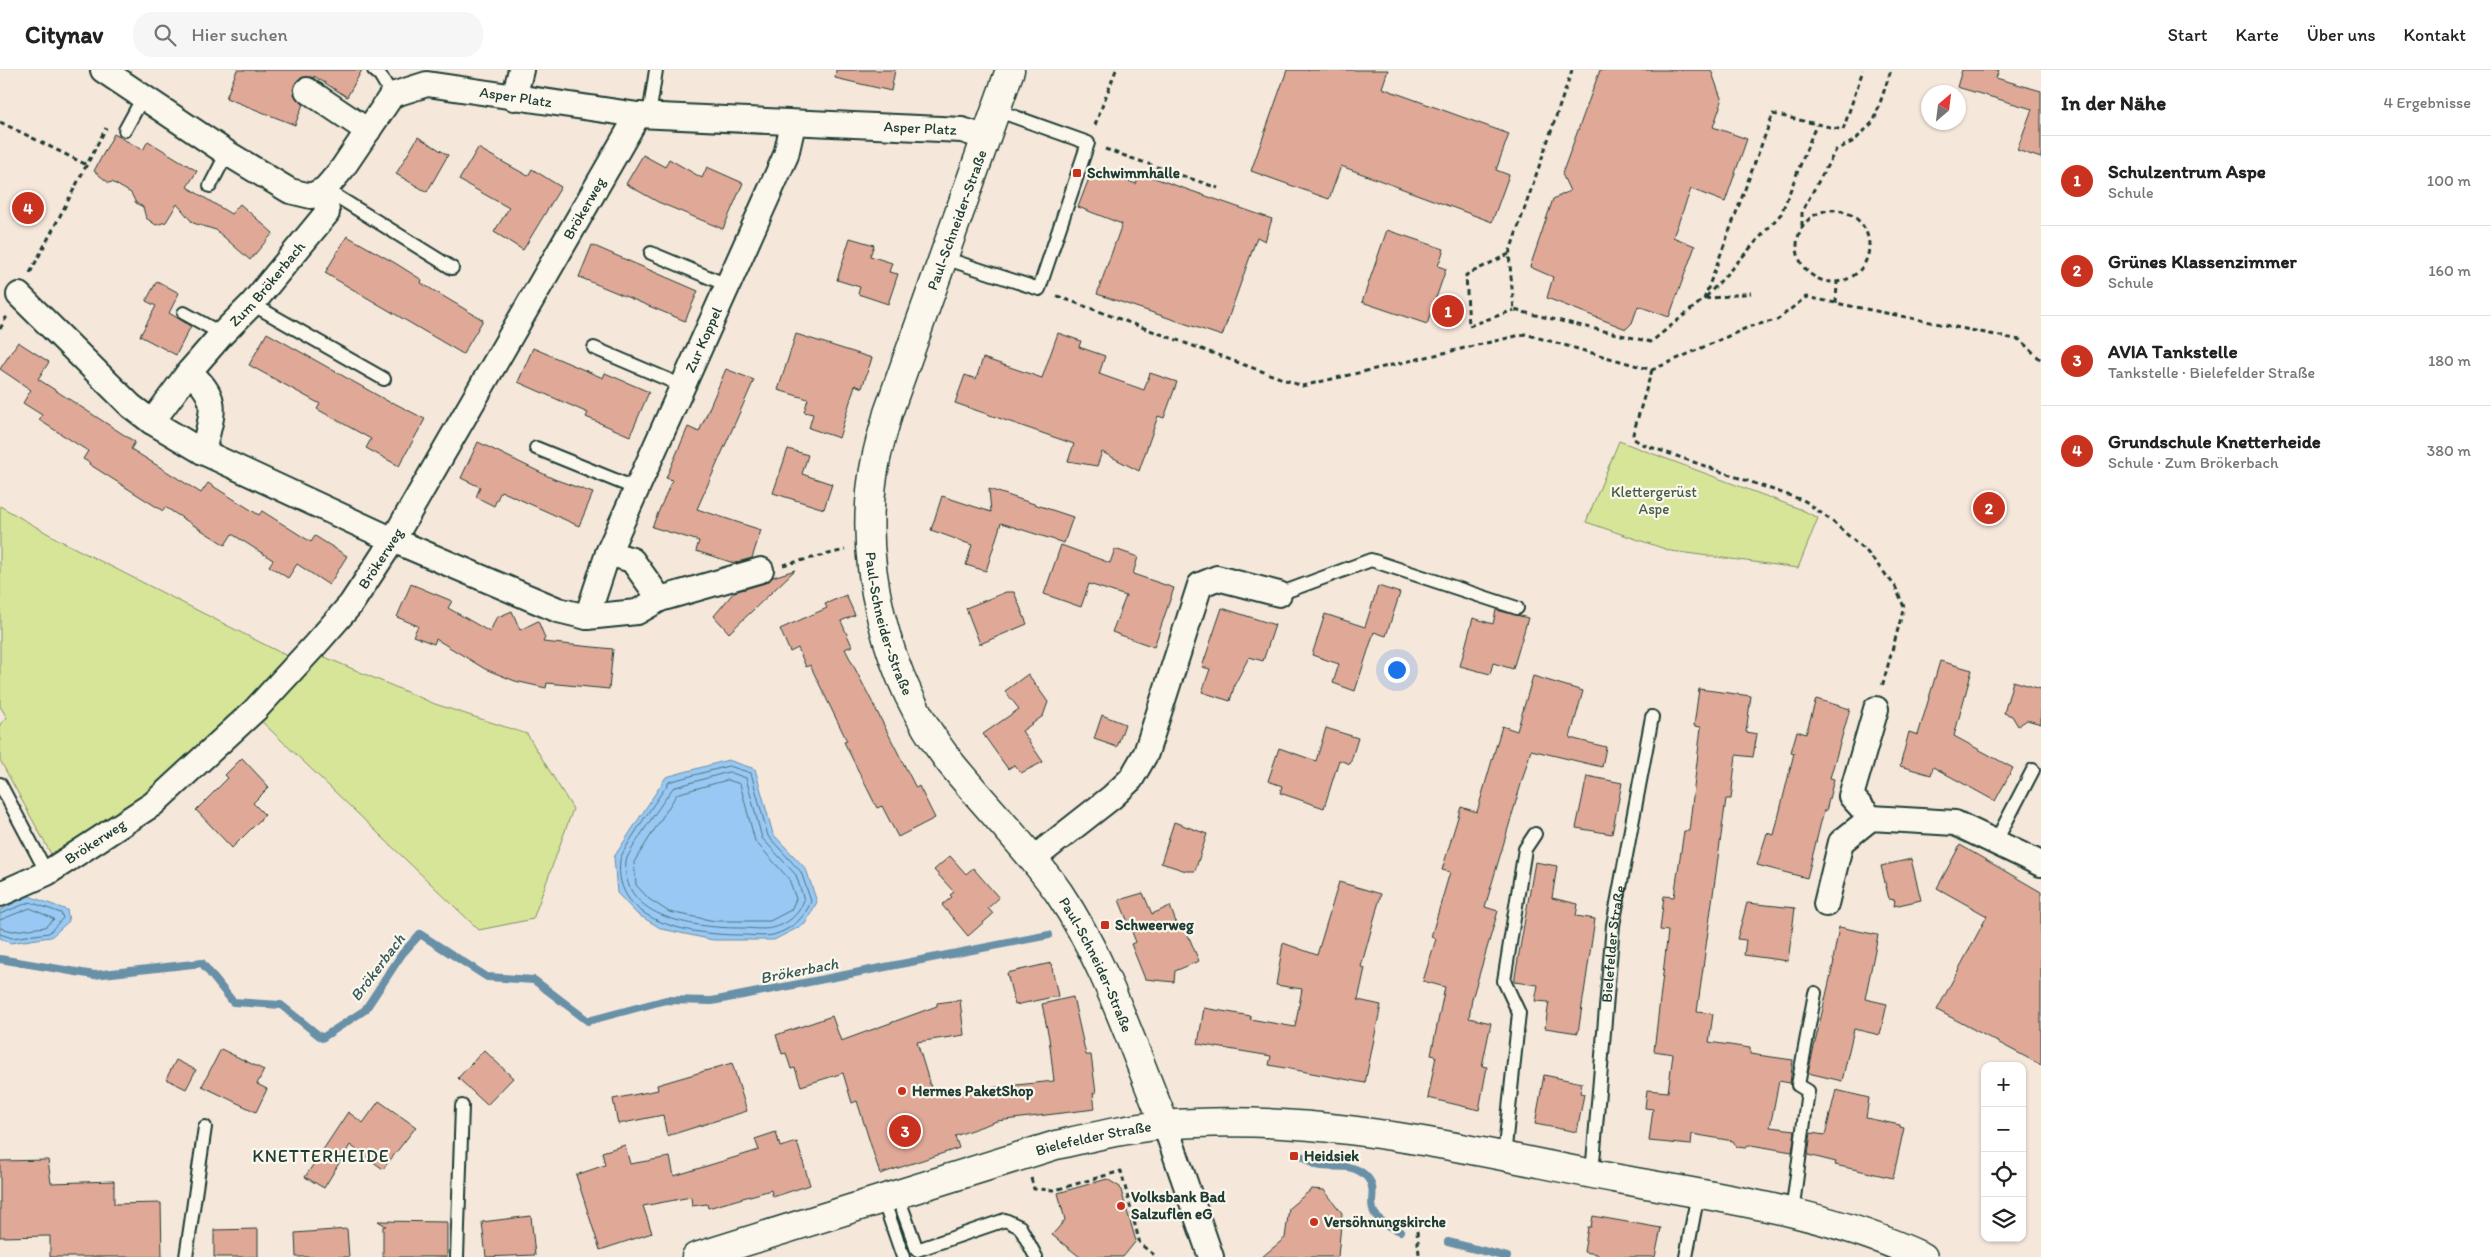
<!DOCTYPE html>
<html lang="de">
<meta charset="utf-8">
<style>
:root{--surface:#fff;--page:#f6f6f6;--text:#222;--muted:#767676;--line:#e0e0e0;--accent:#c8321e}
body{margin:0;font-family:Itim,sans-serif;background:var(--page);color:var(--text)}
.controls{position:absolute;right:15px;bottom:15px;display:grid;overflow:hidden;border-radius:10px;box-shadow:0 1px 4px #0004}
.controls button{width:45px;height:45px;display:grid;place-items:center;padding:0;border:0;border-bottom:1px solid var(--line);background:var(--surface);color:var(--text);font:25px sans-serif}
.compass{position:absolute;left:1921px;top:15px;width:45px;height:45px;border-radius:50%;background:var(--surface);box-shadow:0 1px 4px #0004;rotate:28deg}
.you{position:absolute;left:1396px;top:599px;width:18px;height:18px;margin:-12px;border:4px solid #fff;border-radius:50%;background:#1a73e8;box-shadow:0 0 0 8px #1a73e833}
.badge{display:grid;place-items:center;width:32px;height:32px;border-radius:50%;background:var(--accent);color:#fff;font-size:16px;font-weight:700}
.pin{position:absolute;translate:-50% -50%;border:2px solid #fff;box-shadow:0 1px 5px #0006}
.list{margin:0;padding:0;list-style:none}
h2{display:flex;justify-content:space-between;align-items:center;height:65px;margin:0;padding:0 20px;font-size:21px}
h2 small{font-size:16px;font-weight:400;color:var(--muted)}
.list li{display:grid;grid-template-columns:32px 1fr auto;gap:15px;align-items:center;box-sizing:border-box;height:90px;padding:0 20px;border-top:1px solid var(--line)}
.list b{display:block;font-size:19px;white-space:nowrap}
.list p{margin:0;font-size:16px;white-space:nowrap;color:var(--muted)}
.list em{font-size:16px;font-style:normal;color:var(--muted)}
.icon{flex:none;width:28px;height:28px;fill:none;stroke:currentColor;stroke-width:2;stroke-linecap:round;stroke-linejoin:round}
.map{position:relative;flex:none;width:2041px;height:1187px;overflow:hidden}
header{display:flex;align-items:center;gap:30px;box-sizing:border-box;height:70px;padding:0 25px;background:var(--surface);border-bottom:1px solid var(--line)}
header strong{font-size:24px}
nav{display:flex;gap:28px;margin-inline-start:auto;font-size:18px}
.search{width:350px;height:45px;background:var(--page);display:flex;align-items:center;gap:12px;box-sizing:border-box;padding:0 18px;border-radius:20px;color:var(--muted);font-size:19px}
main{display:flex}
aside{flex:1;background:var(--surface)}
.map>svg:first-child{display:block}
.green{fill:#d7e598;stroke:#7b9166}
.water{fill:#98c8f3;stroke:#6890a7}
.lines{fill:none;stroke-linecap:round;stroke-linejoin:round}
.shore{stroke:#4f7580;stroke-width:1}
.stream{stroke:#6890a7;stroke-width:8}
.building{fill:#e0a997;stroke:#1f3d34}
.service-casing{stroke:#1f3d34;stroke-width:16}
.minor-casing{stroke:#1f3d34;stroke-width:28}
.tertiary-casing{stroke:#1f3d34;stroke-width:31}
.secondary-casing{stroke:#1f3d34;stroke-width:31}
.path{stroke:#1f3d34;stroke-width:3;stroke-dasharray:5 4;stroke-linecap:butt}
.service{stroke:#fbf7ec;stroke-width:12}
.minor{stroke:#fbf7ec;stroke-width:24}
.tertiary{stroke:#fbf7ec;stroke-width:28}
.secondary{stroke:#fbf7ec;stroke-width:28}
.poi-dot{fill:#c8321e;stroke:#fbf7ec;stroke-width:2}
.labels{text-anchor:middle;stroke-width:4.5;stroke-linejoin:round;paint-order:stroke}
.street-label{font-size:15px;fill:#1f3d34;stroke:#fbf7ec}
.poi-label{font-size:15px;font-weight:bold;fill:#1f3d34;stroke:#fbf7ec;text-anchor:start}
.park-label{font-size:15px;fill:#445f48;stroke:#fbf7ec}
.water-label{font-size:16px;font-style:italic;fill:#37595a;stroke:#fbf7ec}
.quarter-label{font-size:18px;letter-spacing:1px;fill:#1f3d34;stroke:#fbf7ec}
</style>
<header>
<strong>Citynav</strong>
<div class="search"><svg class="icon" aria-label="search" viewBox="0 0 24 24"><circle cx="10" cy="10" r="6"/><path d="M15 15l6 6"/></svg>Hier suchen</div>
<nav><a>Start</a><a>Karte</a><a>Über uns</a><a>Kontakt</a></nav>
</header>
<main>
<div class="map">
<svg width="2041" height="1187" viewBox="0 0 2041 1187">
<rect width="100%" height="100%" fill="#f6e7db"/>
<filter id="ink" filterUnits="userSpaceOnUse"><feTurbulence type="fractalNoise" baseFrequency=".02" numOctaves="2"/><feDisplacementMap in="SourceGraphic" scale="10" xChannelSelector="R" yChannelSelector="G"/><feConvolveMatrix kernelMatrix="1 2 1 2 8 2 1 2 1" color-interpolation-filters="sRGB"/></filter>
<g filter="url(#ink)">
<path class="green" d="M1619 371 1800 439 1818 448 1798 498 1671 481 1586 452Z
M0 436 59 470 295 590 150 729 51 784 0 690V654L7 648 0 636Z
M320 585 435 634 527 664 573 739 533 849 479 860 257 647Z"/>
<path class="water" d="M728 690 755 699 773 764 806 799 817 832 805 854 774 870H713L662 859 637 844 617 823 614 787 666 707Z
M29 826 67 840 69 851 51 867 10 873 0 868V840Z"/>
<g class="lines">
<path class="shore" d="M729 696 751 703 768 766 801 802 811 831C805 848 791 860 773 865 764 867 752 865 742 865 696 865 612 855 620 790 621 781 661 724 669 712Z
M729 702 746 708 762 768 796 805 804 830C800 844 787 855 772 858 763 860 750 858 741 858 700 858 619 850 626 791 627 783 665 729 673 718Z
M728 710 740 714 755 771 789 809 796 829 791 840 770 851H715L669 842 649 829 636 815 634 792 677 724Z
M0 844 30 832 61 843 63 848 49 863 12 868 0 864
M0 850 30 838 54 849 45 857 13 861 0 858"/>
<path class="stream" d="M0 889 94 905 202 893 233 932 281 935 322 968 365 940 402 884 420 864 487 907 534 910 588 951 666 930 712 931 1049 865
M1304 1087C1308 1089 1313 1094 1317 1095 1333 1099 1351 1092 1365 1105 1386 1125 1351 1141 1400 1161
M1448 1172 1507 1187"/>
</g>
<path class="building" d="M237 0H362L347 27 314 6V8H301L293 19 295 26 303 34 295 55 226 28Z
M836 0H895L891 21 835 8Z
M1287 0H1388L1382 18 1509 64 1496 100 1509 105 1492 152 1341 96 1329 129 1251 101Z
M1600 0H1711L1722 31 1713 57 1747 69 1725 132 1691 119 1673 167 1695 176 1669 247 1638 236 1632 253 1626 259 1547 228 1553 207 1530 197 1553 129 1570 121 1562 104Z
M1962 0H1999L1996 8 2041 21V88L2017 80 2032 39 1957 17Z
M114 64 143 80 148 71 197 101 187 117 231 144 240 134 273 163 250 190 216 160 193 153 177 134 166 152 156 155 146 148 143 137 136 133 131 123 112 112 109 113 94 101Z
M418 67 448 85 427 122 396 104Z
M478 78 528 106 532 99 561 117 523 180 494 162 509 138 459 110Z
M643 85 665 97 669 89 702 108 707 97 743 113 723 159 658 132 626 114Z
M1093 98 1136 114 1140 103 1272 149 1265 171 1257 167 1222 266 1097 224 1122 154 1078 137Z
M1387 160 1444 179 1438 196 1446 199 1427 254 1362 232Z
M347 166 395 193 422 210 421 213 483 250 463 284 325 203Z
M850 168 874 175 870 186 892 193 889 202 898 204 888 234 858 224 860 217 837 210Z
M592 175 698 221 685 251 579 207Z
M157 211 179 223 169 243 191 256 176 285 140 266 156 236 146 231Z
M267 263 391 333 392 332 425 349 399 396 366 378 371 369 317 339 320 334 249 295Z
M1058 263 1081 271 1079 277 1105 286 1099 304 1144 320 1150 303 1177 312 1164 348 1158 346 1139 401 1102 382 1097 396 1068 391 1074 374 955 333 965 305 976 309 983 288 1042 308Z
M796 264 872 288 862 318 855 315 839 368 809 358 813 344 804 342 808 329 778 320Z
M18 272 49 292 38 309 135 372 131 379 201 423 208 413 259 445 262 441 311 472 315 466 347 486 329 515 297 494 288 508 269 496 273 490 232 464 225 475 165 437 163 441 89 394 90 393 83 389 88 381 39 350 42 345 23 333 31 320 0 299Z
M533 278 603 308 605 303 649 322 630 366 586 347 588 343 518 312Z
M726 299 754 310 697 439 761 460 752 488 734 493 696 481 699 471 652 457 672 410 666 408 688 357 699 362Z
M478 372 554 409 593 423 579 456 501 421 494 436 476 427 480 417 461 408Z
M788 379 808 385 802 404 832 414 824 439 773 423Z
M989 419 1073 447 1064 473 1001 453 986 501 966 495 972 475 931 460 942 426 991 442Z
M1061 475 1110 493 1115 479 1138 487 1133 504 1174 518 1154 577 1112 562 1126 526 1089 514 1081 537 1044 524Z
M795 500 729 563 714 546 734 522 765 513 773 507Z
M411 514 452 531 448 538 490 562 496 548 512 541 520 560 538 551 545 568 543 572 613 579 609 619 547 613 546 618 515 611 485 599 436 569 434 574 413 566 418 556 397 547Z
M1378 516 1400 523 1386 566 1374 562 1355 621 1333 613 1339 594 1312 585 1325 544 1365 557Z
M1006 522H1014L1027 554 980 574 966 538Z
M846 525 855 545 841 551 852 576 845 579 916 718 919 716 935 748 898 767 882 736 877 738 844 672 847 671 810 595 806 597 798 578 790 582 780 559 827 538 825 534Z
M1222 538 1275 555 1263 591 1249 587 1235 614 1230 631 1202 622 1210 599 1202 597Z
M1496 540 1528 548 1513 599 1493 593 1490 604 1460 596 1473 548 1493 554Z
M1940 591 1972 600 1954 666 2013 698 1995 731 1933 697 1931 705 1900 696 1909 662 1918 665Z
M1028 604 1048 632 1043 646 1022 661 1043 692 1021 703 1014 695 1008 699 983 664 1019 639 1005 621Z
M1533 606 1583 621 1570 668 1606 677 1602 697 1531 680 1485 837 1498 841 1472 929 1469 948 1491 953 1482 996 1487 997 1479 1040 1428 1028 1436 986 1431 985 1445 917 1423 911 1436 869 1431 867 1450 802 1442 800 1461 737 1477 742 1502 656 1517 661Z
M2013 611 2041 619V654L2027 650 2018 656 2012 646 2004 643Z
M1699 619 1751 626 1746 662 1757 664 1753 687 1736 685 1731 729H1726L1697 942 1713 944 1709 972 1750 978V984L1793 990 1790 1013 1779 1011 1770 1057 1795 1060 1792 1082 1751 1075 1745 1078 1737 1077 1733 1071 1692 1064 1691 1075 1649 1071 1653 1039 1645 1038 1647 1020 1668 1022 1673 984 1654 981 1668 861 1660 860 1664 826 1674 827 1684 761H1689L1701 657 1694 656Z
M1816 629 1850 639 1830 708 1834 709 1826 741 1824 740 1807 808 1757 795 1767 763 1774 765 1794 683 1791 682 1797 661 1806 664Z
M1102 645 1125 654 1117 677 1094 669Z
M1326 658 1358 668 1350 694 1339 690 1324 738 1280 723 1282 716 1268 711 1279 678 1316 691Z
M242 688 269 717 253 733 265 745 232 778 196 740 228 708 225 705Z
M1587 706 1622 713 1612 764 1576 758Z
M1174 752 1207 764 1195 801H1186L1161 793Z
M1960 775 2041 822V995L1937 940 1987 846 1937 818Z
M950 786 966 804 973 798 999 828 988 838 993 844 968 866 942 835 952 827 950 825 954 822 934 800Z
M1911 789 1921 830 1894 836 1895 830 1889 829 1881 796Z
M1535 792 1557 796 1552 828 1578 834 1576 846 1595 849 1578 963 1545 958 1549 932 1535 931 1538 915 1514 912Z
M1339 812 1381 824 1361 897 1365 898 1358 930 1381 935 1365 1013 1269 995 1271 986 1198 974 1204 938 1251 946 1250 949 1295 957 1302 919 1276 915 1283 873 1317 885Z
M1143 823 1152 844 1170 836 1177 855 1183 853 1199 891 1175 901 1174 912 1145 909 1131 874 1136 872 1119 830Z
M1747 833 1795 838 1788 891 1744 885 1746 870 1737 869Z
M1839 857 1878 865 1865 929 1887 934 1880 965 1854 959 1842 1011 1808 1003 1834 891 1833 890Z
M1051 893 1058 926 1015 935 1007 903Z
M1073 927 1086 985H1091L1096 1023H1093L1095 1039 997 1051 955 1066 959 1078 880 1104 857 1031 852 1033 843 1003 801 1016 795 998 791 999 786 983 782 984 776 965 832 946 841 971 937 936V933L960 930 964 965 917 972 933 1024 1054 1011 1049 968 1042 934Z
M221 979 264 1000 257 1014 267 1019 256 1042 202 1016Z
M484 980 513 1008 487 1035 458 1008Z
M176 990 196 1000 186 1019 166 1009Z
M732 993 747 1041 667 1066 663 1045 618 1054 613 1029 658 1020 657 1015Z
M1544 1005 1582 1013 1580 1023 1584 1024 1577 1062 1535 1054Z
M1836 1020 1869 1028 1866 1048 1900 1055V1057L1904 1058 1893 1108 1835 1095 1836 1092 1808 1085 1811 1063 1825 1065Z
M379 1031 416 1057 383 1099 350 1075 324 1118 305 1107 348 1042 363 1053Z
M776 1062 780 1077 797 1072 810 1115 773 1127 771 1120 708 1138 707 1134 692 1136 691 1127 643 1136 652 1163 600 1180 576 1105 605 1095 602 1082 625 1075 630 1094 670 1087 674 1106 759 1080 755 1069Z
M48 1090 51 1113 114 1111V1134L161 1133 162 1187H50V1166L0 1167V1091Z
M1107 1109 1120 1117 1136 1171 1123 1187H1080L1052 1165 1065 1150 1058 1123Z
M1312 1119 1324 1120 1342 1143 1338 1187H1262L1285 1168 1289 1138Z
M531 1146 535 1185 486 1187 482 1152Z
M1593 1146 1661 1158 1655 1187H1599L1597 1184 1584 1182 1588 1157H1591Z
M378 1151 447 1152V1187H383V1156H386Z
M258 1159V1187H214V1160Z
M347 1159 349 1187H296L295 1163Z"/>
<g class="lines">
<g class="service-casing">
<g id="service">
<path d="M374 0 380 5 392 25"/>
<path d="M649 46 656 0"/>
<path d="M125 60 143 27"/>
<path d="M210 116 227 83"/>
<path d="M325 119 452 198"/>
<path d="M651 183 727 215"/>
<path d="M944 188 1039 219 1088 73 996 40"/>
<path d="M252 234 384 309"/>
<path d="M184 243 222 264"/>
<path d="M594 278 683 316"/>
<path d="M536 378 637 419"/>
<path d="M1279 524 1371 490 1517 538"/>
<path d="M0 714 47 803"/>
<path d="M1996 771 2033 700"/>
<path d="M1504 1087 1519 943 1504 911 1525 779 1535 764"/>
<path id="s1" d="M1592 1104 1613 855 1652 647"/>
<path d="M897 1124 917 1180 1005 1150 1020 1157 1036 1187"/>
<path d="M883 1129 903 1187"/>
<path d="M1792 1143 1808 1021 1798 1015 1815 923"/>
<path d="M186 1187 205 1057"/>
<path d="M457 1187 462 1036"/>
<path d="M1686 1187 1698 1123"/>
</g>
</g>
<g class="minor-casing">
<g id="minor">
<path id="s2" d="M103 0 227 83 290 121 311 126 325 119 342 99 392 25 427 14 638 45 962 60 987 68"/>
<path d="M307 20 368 61"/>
<path d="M514 28 521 0"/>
<path d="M19 225 131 336 152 352 189 302C223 330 211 344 203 382L393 470 558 540 587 547 637 542 660 529 761 500"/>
<path id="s3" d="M189 302 222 264 252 234 327 143 325 119"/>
<path d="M152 352 203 382"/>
<path d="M608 483 632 490 660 529"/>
<path id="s4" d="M587 547 608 483 786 85 793 54"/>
<path d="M1871 748 1851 726 1876 639"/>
<path d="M1033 789 1112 727 1131 709 1146 683 1200 515 1217 508 1279 524"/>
<path id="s5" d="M0 824 47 803 153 734 255 640 315 575 351 534 393 470 638 45"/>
<path d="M1826 834 1841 772 1871 748 1955 753 2041 794"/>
<path d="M1165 1055 1211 1187"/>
</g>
</g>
<g class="tertiary-casing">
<g id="tertiary">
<path id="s6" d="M1010 0 888 343C884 359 879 374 876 389 855 490 887 611 949 691 985 736 1026 776 1059 823 1107 894 1132 977 1165 1055"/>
</g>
</g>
<g class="secondary-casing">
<g id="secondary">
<path id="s7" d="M696 1187 1056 1075C1092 1067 1129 1058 1165 1055 1318 1041 1470 1081 1619 1109 1721 1128 1828 1142 1923 1187"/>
</g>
</g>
<path class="path" d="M1572 0 1509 184 1514 240 1651 272 1704 229 1773 44 1843 60 1863 0
M0 52 87 95
M1095 55 1116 0
M1105 79 1218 118
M1797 176a36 36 0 1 1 72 0a36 36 0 1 1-72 0Z
M1802 156V141L1836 80 1854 71 1874 51 1891 0
M1509 184 1466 205 1469 256 1514 240
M30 203 106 58
M1057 226 1302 316 1525 264 1652 300 1751 256 1777 250 1806 227 2020 270 2041 290
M1706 227 1781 144 1816 55
M1705 229 1751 223
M1836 233 1837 213
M0 259 7 246
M1652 300 1633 364 1634 369 1642 374 1805 431 1833 452 1867 482 1895 516 1904 537 1882 617
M783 495 845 480
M1031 1108 1034 1119 1055 1120 1121 1101 1140 1174 1157 1187
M1417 1161 1419 1184"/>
<use href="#service" class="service"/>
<use href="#minor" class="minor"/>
<use href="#tertiary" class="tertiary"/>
<use href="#secondary" class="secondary"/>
</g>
</g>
<g class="poi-dot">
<rect x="1072" y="98" width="10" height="10" rx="2.5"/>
<rect x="1100" y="850" width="10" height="10" rx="2.5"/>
<circle cx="902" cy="1021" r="5"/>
<rect x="1289" y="1081" width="10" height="10" rx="2.5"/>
<circle cx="1121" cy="1136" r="5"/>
<circle cx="1314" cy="1152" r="5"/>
</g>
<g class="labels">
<g class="street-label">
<text dy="5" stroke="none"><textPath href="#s2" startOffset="502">Asper Platz</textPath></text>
<text dy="5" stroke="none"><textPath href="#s2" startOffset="908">Asper Platz</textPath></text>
<text dy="5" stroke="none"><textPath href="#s5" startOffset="919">Brökerweg</textPath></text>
<text transform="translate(957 150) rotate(-70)" y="5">Paul-Schneider-Straße</text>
<text dy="5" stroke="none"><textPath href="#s3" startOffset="118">Zum Brökerbach</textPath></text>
<text dy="5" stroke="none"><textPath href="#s4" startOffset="301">Zur Koppel</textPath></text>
<text dy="5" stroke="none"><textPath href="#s5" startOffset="514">Brökerweg</textPath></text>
<text dy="5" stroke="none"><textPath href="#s6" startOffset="579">Paul-Schneider-Straße</textPath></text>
<text dy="5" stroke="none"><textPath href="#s5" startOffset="109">Brökerweg</textPath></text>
<text dy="5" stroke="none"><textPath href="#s1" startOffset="231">Bielefelder Straße</textPath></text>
<text dy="5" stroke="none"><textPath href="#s6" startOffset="984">Paul-Schneider-Straße</textPath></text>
<text dy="5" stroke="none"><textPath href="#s7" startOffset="415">Bielefelder Straße</textPath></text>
</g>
<g class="poi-label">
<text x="1087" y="108">Schwimmhalle</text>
<text x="1115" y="860">Schweerweg</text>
<text x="912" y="1026">Hermes PaketShop</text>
<text x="1304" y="1091">Heidsiek</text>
<text x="1131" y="1132">Volksbank Bad<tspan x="1131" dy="17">Salzuflen eG</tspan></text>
<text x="1324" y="1157">Versöhnungskirche</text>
</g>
<g class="park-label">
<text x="1654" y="427">Klettergerüst<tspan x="1654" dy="17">Aspe</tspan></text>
</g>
<g class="water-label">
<text transform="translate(377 897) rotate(-53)" y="6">Brökerbach</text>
<text transform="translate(799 900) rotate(-11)" y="6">Brökerbach</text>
</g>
<g class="quarter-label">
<text x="321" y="1092">KNETTERHEIDE</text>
</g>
</g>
</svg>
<div class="controls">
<button>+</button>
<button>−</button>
<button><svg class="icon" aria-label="locate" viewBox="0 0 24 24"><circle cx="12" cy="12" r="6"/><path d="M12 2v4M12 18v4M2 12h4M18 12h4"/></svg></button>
<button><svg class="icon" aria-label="layers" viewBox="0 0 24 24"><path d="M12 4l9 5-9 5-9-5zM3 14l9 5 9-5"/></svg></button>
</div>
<svg class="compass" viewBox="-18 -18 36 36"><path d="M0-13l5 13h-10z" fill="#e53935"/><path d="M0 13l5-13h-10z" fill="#767676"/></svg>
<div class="you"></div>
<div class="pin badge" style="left:1448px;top:241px">1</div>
<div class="pin badge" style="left:1989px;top:438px">2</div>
<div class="pin badge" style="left:905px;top:1061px">3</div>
<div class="pin badge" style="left:28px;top:138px">4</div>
</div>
<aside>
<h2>In der Nähe<small>4 Ergebnisse</small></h2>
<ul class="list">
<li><span class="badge">1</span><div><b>Schulzentrum Aspe</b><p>Schule</p></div><em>100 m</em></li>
<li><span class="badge">2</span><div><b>Grünes Klassenzimmer</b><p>Schule</p></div><em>160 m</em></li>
<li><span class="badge">3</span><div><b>AVIA Tankstelle</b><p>Tankstelle · Bielefelder Straße</p></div><em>180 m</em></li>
<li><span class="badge">4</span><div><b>Grundschule Knetterheide</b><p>Schule · Zum Brökerbach</p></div><em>380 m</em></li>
</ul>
</aside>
</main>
